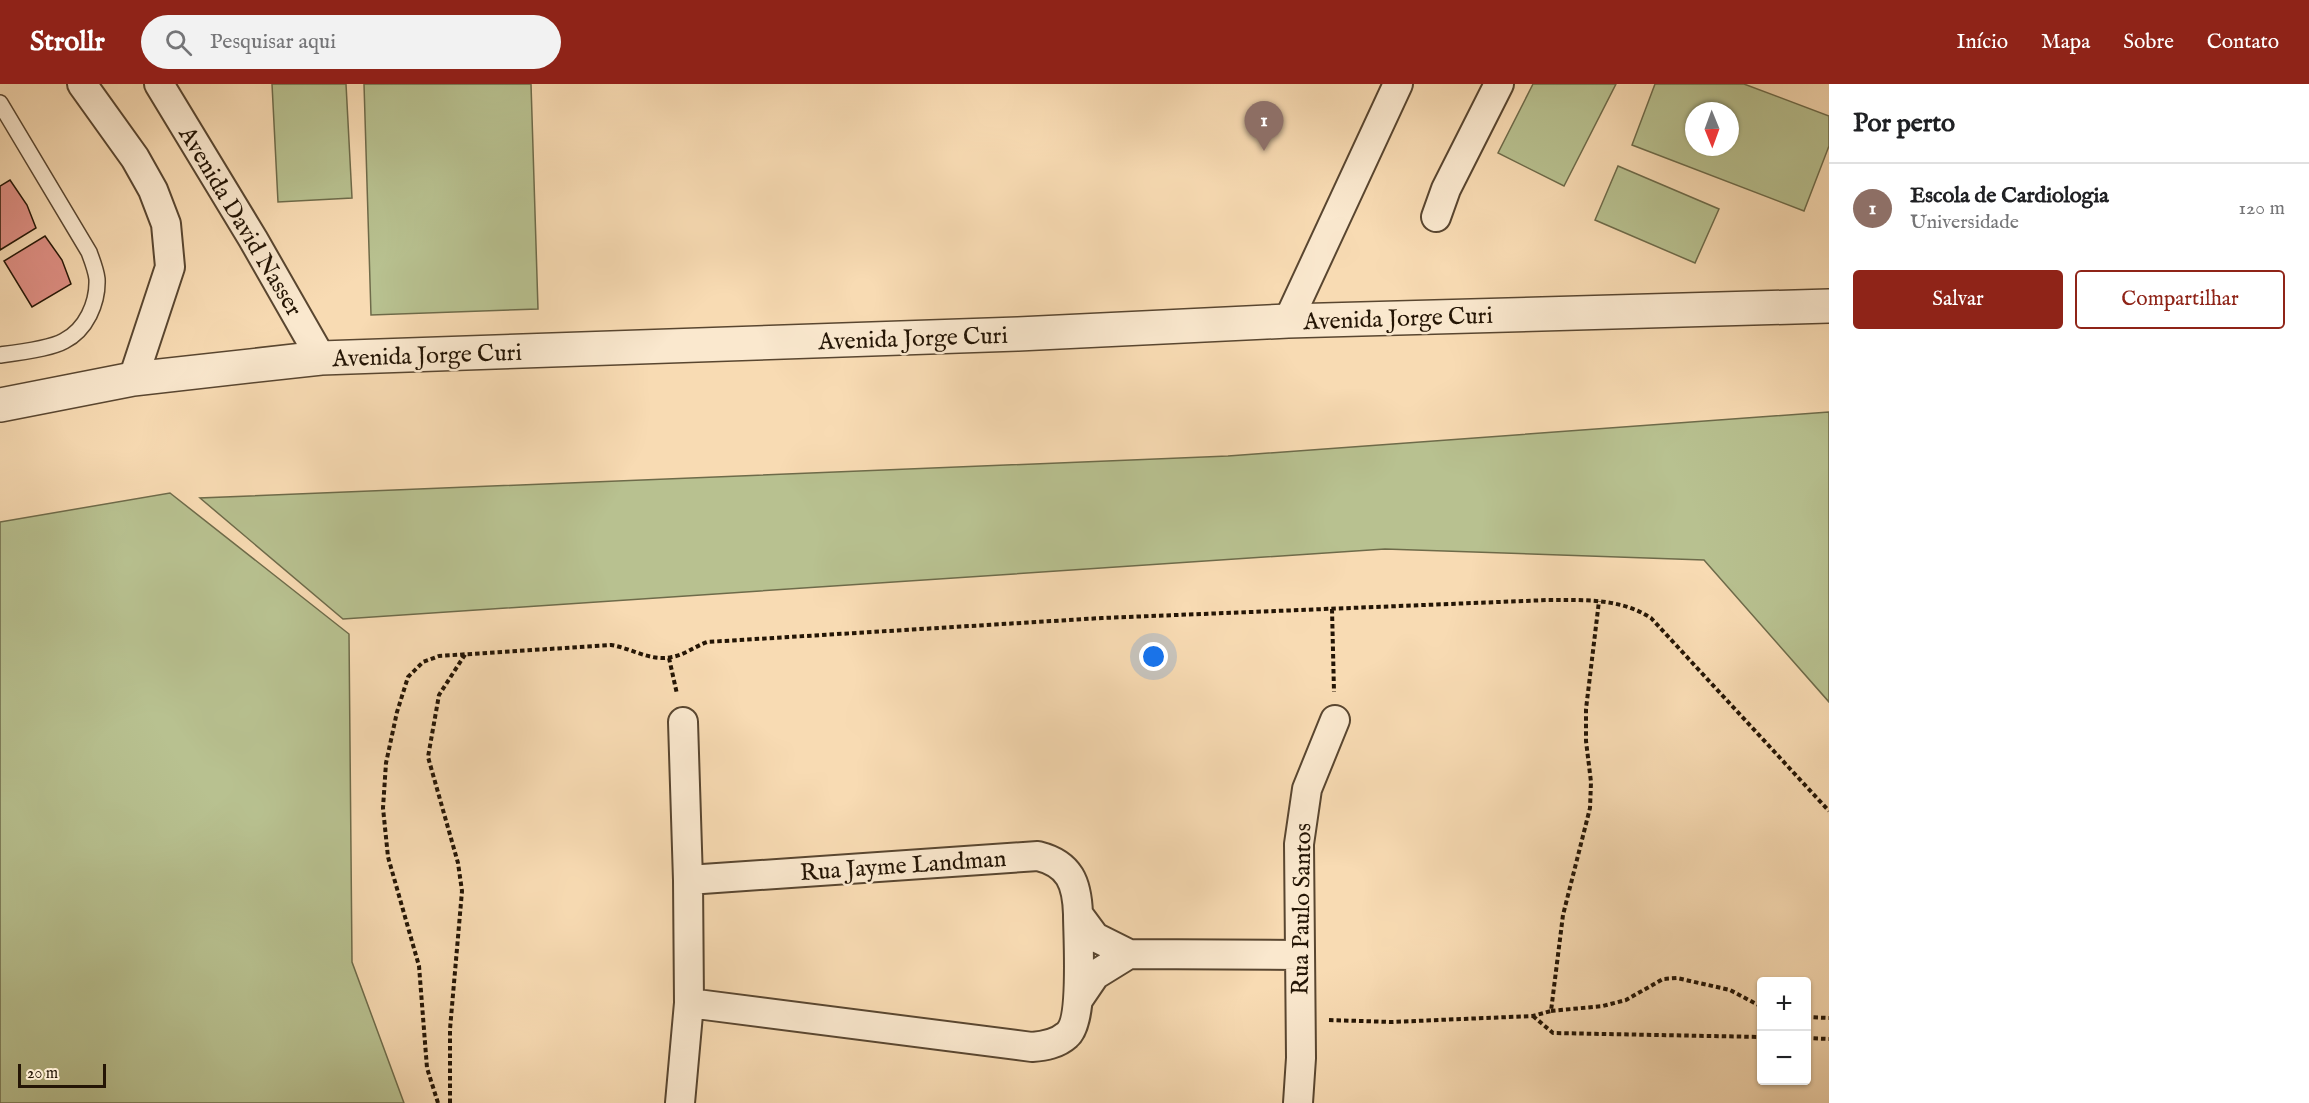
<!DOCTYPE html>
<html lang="pt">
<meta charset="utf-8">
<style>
:root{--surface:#fff;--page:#f2f2f2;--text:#202124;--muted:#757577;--line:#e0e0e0;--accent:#8f2418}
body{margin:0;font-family:"IM FELL English",serif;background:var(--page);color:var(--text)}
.controls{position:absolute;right:18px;bottom:18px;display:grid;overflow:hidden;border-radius:6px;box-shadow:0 2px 4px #0004}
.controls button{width:54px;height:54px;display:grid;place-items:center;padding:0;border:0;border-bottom:2px solid var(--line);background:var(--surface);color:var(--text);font:30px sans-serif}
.compass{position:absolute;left:1685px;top:18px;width:54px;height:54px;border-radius:50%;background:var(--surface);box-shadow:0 2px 4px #0004;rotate:179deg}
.scale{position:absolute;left:18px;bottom:15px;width:88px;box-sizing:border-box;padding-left:6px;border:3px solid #241505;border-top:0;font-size:16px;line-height:21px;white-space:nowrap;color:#241505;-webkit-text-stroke:4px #fae8ce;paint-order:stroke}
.you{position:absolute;left:1154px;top:573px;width:21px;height:21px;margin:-15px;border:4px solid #fff;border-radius:50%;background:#1a73e8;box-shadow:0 0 0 9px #1a73e833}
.badge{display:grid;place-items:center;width:39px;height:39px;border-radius:50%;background:var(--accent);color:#fff;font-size:20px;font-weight:700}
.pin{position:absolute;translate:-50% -50px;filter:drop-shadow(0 2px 3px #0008)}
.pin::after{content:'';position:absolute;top:32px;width:21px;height:18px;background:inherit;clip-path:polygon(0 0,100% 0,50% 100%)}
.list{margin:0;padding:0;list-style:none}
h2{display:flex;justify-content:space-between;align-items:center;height:78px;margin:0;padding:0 24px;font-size:26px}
h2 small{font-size:20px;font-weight:400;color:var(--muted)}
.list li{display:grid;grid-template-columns:39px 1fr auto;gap:18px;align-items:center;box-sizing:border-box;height:90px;padding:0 24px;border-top:2px solid var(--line)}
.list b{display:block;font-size:22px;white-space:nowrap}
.list p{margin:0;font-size:20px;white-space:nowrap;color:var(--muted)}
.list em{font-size:20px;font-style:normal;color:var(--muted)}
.actions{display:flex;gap:12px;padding:18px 24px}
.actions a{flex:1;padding:14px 0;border:2px solid var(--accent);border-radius:6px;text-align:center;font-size:21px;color:var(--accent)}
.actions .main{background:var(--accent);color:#fff}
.icon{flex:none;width:33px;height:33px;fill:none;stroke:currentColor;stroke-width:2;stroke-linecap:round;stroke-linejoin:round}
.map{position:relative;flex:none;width:1829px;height:1019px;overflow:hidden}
header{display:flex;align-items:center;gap:36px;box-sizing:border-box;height:84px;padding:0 30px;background:var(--accent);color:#fff}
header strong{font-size:28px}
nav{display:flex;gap:33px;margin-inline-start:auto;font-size:21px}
.search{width:420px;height:54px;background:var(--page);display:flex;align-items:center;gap:15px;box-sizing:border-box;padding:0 21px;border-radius:33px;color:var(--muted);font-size:22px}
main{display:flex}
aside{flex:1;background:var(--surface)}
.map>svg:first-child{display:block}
.green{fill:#b8c190;stroke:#6e6b4a;stroke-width:1.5;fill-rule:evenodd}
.building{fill:#e19086;stroke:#241505;stroke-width:1.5}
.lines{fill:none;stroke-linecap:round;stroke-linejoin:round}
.service-casing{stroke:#594630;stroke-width:18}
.minor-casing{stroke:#594630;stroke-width:32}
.tertiary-casing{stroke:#594630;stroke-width:36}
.path{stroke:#241505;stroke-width:4;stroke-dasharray:4.5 3;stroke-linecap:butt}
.service{stroke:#fae8ce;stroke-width:15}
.minor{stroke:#fae8ce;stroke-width:28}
.tertiary{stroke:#fae8ce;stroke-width:33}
.labels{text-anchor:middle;stroke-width:5;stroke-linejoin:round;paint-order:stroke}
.street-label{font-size:24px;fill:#241505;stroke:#fae8ce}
</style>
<header>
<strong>Strollr</strong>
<div class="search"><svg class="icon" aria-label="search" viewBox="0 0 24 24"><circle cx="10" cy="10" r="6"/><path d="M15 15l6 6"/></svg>Pesquisar aqui</div>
<nav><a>Início</a><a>Mapa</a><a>Sobre</a><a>Contato</a></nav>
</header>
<main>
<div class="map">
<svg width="1829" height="1019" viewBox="0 0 1829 1019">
<rect width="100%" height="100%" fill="#f8dbb3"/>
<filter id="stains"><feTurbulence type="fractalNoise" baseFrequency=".00333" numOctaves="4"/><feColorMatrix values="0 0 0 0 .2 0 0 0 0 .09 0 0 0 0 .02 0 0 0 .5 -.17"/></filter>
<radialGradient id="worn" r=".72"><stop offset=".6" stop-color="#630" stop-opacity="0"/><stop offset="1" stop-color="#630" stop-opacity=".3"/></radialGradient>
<path class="green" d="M272 0H346L352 114 278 118Z
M364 0H531L538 225 371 231Z
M1533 0H1616L1564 102 1498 69Z
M1655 0H1744L1829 32V62L1804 127 1632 61ZM1694 27H1730V63H1694Z
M1618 82 1719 125 1695 179 1595 136Z
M1829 328V618L1704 476 1385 465 343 535 200 414 1228 372Z
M170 409 349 550 352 878 404 1019H0V438Z"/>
<path class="building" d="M10 96 27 121 36 144 0 166V102Z
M45 152 62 176 71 200 32 223 4 177Z"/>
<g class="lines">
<g class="service-casing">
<path id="service" d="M0 19 89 168C92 176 96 186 97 195 98 219 86 246 64 257 50 265 16 269 0 271"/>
</g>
<g class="minor-casing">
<path id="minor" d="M82 0 135 74 153 106 166 140 170 183 133 295
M159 0 253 155 321 274
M1436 133 1446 105 1499 0
M1288 237 1398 0
M688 796 1038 772C1070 780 1077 799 1078 830 1078 854 1084 937 1067 951 1057 960 1045 962 1032 963L689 919
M1129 870 1299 871
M1078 916 1095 891 1129 870 1095 853 1078 830
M680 1019 689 919 688 796 683 638
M1298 1019 1301 974 1299 760 1307 705 1335 636"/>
</g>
<g class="tertiary-casing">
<path id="tertiary" d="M0 321 133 295 321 274 1018 250 1288 237 1829 222"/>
</g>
<path class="path" d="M1332 525 1334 608
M669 574 677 610
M1551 927 1603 922 1626 916 1663 895 1677 894 1730 906 1762 923
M1533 932 1553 949 1762 953
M1806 933 1829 934
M1329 936 1391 938 1533 932 1551 927 1563 831 1590 724 1591 698 1586 657V625L1599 517
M1806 954 1829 955
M438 1019 427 984 419 882 388 773 383 724 386 679 397 628 408 593 423 578 439 572 611 561C631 564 651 578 672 573 684 571 694 563 707 558L1102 534 1548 516C1584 516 1620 514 1651 534L1829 727
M450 1019V945L462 807 458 779 428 673 439 611 466 569"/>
<use href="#service" class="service"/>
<use href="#minor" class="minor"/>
<use href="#tertiary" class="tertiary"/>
</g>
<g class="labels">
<g class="street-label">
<text transform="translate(241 137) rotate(59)" y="8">Avenida David Nasser</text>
<text transform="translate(1398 234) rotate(-2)" y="8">Avenida Jorge Curi</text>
<text transform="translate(913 254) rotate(-2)" y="8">Avenida Jorge Curi</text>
<text transform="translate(427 271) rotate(-2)" y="8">Avenida Jorge Curi</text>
<text transform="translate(903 781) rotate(-4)" y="8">Rua Jayme Landman</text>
<text transform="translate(1301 825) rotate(-89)" y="8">Rua Paulo Santos</text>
</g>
</g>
<rect width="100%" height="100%" filter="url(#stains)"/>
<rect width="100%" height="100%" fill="url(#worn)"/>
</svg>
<div class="controls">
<button>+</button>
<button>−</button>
</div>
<svg class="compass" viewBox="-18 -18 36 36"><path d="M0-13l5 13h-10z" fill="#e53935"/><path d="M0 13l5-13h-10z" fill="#757577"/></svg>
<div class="scale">20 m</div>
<div class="you"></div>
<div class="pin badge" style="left:1264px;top:67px;background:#8d6e63">1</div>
</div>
<aside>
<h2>Por perto<small></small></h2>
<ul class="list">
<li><span class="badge" style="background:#8d6e63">1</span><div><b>Escola de Cardiologia</b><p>Universidade</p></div><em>120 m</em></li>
</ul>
<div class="actions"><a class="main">Salvar</a><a>Compartilhar</a></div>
</aside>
</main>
